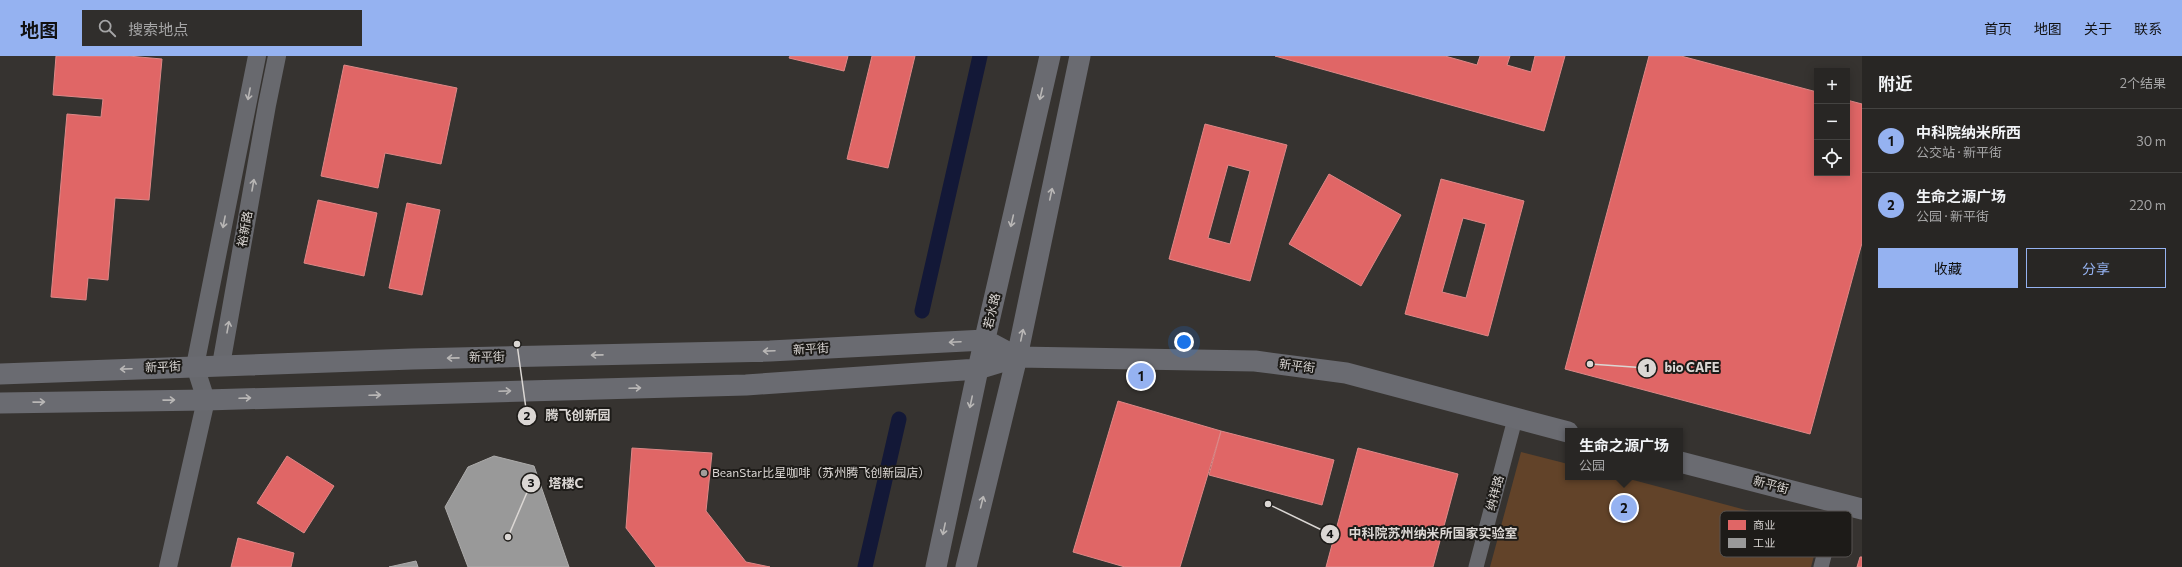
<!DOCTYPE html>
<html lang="zh">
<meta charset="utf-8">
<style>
:root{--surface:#282624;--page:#302e2c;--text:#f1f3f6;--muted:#a5a5a6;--line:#444341;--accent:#95b2f1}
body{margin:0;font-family:Commissioner,"Noto Sans SC",sans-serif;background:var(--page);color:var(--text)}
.controls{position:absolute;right:12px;top:12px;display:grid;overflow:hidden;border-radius:0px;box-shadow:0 2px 10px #0003}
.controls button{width:36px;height:36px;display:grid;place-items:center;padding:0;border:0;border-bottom:1px solid var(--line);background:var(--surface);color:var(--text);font:20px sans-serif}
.you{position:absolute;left:1184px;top:286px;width:14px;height:14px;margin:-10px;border:3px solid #fff;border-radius:50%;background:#1a73e8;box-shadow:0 0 0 6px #1a73e833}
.badge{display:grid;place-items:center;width:26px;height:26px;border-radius:50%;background:var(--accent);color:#111;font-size:13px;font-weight:700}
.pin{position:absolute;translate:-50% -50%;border:2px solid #fff;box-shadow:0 1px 4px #0006}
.popup{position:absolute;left:1565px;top:372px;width:118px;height:52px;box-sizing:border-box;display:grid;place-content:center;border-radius:0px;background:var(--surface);filter:drop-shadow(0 1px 3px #0005);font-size:13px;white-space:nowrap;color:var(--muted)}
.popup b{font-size:15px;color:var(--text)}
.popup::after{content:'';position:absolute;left:50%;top:100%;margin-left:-8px;border:8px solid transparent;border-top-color:var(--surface)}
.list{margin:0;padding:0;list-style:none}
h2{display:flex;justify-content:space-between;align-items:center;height:52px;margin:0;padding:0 16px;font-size:17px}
h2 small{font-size:13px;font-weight:400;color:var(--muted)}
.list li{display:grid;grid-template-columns:26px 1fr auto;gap:12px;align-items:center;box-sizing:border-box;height:64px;padding:0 16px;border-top:1px solid var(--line)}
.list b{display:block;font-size:15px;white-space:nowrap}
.list p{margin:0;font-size:13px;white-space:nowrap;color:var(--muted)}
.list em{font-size:13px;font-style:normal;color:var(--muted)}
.actions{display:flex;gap:8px;padding:12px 16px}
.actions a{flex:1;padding:9px 0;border:1px solid var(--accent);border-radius:0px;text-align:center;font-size:14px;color:var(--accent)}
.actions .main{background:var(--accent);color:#111}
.icon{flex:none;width:22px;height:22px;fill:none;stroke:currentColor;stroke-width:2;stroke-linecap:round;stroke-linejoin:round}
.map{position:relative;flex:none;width:1862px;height:511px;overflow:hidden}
header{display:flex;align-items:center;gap:24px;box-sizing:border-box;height:56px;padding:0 20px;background:var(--accent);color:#111}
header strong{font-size:19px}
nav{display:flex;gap:22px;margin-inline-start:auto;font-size:14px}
.search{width:280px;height:36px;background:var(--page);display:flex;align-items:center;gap:10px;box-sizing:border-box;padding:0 14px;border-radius:0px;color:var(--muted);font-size:15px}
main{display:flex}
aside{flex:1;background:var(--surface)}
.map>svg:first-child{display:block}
.green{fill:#624329}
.shops{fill:#e06666;stroke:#de8887;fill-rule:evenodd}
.industry{fill:#999;stroke:#adacab}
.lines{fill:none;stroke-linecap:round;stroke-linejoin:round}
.canal{stroke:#131837;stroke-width:15}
.minor{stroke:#68696e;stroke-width:15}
.tertiary{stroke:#68696e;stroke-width:18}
.secondary{stroke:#6a6b71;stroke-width:21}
.oneway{stroke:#b8b6b5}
.oneway2{stroke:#b9b7b6}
.poi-dot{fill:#a19e9b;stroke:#1d1b18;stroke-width:1.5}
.labels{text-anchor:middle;stroke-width:4;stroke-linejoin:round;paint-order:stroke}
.street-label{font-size:12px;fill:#dbd7d4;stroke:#1d1b18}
.poi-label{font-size:12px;fill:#dbd7d4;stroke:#1d1b18;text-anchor:start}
.key{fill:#1d1b18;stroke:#565350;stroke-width:1}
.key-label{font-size:11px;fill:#dbd7d4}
.leader{fill:none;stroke:#dbd7d4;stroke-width:1.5}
.callout-dot{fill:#dbd7d4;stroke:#1d1b18;stroke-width:1.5}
.mark-label{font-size:12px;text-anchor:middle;font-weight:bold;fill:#111}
.callout-label{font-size:13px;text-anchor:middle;font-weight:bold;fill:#dbd7d4;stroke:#1d1b18;stroke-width:4;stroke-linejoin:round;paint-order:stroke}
</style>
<header>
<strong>地图</strong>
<div class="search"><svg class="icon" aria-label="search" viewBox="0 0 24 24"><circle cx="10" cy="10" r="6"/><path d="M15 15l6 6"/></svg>搜索地点</div>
<nav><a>首页</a><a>地图</a><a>关于</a><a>联系</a></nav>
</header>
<main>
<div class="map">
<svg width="1862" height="511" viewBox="0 0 1862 511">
<rect width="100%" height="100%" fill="#363330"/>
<path class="green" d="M1521 396 1568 408V421H1622L1821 474 1811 511H1490Z"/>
<path class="shops" d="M56 0H128L162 3 149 144 115 142 108 224 88 222 86 244 51 241 67 58 101 61 103 43 53 39Z
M790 0H848L844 15 789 2Z
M872 0H915L888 112 847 103Z
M1275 0H1445L1477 9 1480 0H1510L1507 9 1531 16 1535 0H1565L1544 75Z
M1649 0H1681L1817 36V117H1847V44L1862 48V187L1810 378 1565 313Z
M344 9 457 32 441 108 385 97 378 132 321 120Z
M1205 68 1287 89 1250 225 1169 203ZM1228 109 1250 115 1230 188 1208 182Z
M1329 118 1401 159 1361 230 1289 188Z
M1441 123 1524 145 1488 280 1405 258ZM1463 162 1486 168 1466 242 1442 236Z
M318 144 377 157 364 220 304 207Z
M407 147 440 154 422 239 389 232Z
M1118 345 1221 375 1180 511H1125L1073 496Z
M1221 375 1334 404 1322 449 1209 419Z
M632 392 712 397 706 455 746 506 770 511H656L626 472Z
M1358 392 1458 418 1433 511H1326Z
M287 400 334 430 304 477 257 447Z
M238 482 294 497 291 511H231Z
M1860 501H1862V511H1857Z"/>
<path class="industry" d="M494 400 534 410 569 511H468L445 451 468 411Z
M416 505 418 511H389Z"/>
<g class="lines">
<path class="canal" d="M922 255 980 0
M865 511 899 363"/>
<path class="minor" d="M1476 511 1515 363
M1821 511 1838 447"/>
<path class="tertiary" d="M221 309 267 49 277 0
M168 511 206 344 195 310 257 0"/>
<path class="secondary" d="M0 318 412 303 770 295 985 284 1017 301
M0 347 206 344 746 329 978 313 1017 301 1255 305 1346 317 1568 376
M1680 406 1862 453
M936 511 978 313 1050 0
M966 511 1017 301 1080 0"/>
</g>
<defs><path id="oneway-shaft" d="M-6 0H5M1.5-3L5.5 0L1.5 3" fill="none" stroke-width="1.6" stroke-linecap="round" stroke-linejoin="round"/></defs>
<g class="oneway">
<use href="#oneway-shaft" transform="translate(249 38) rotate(101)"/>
<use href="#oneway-shaft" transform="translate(253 129) rotate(-80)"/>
<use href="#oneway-shaft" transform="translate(224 166) rotate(101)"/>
<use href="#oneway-shaft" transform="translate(228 271) rotate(-80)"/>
</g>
<g class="oneway2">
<use href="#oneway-shaft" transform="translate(1041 38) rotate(103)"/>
<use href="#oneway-shaft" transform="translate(1051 138) rotate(-78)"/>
<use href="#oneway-shaft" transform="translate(1012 165) rotate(103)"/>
<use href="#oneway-shaft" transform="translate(1022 279) rotate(-78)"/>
<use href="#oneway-shaft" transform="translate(955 286) rotate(177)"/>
<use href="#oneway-shaft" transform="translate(769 295) rotate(178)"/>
<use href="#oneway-shaft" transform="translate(597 299) rotate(179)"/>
<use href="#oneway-shaft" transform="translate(453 302) rotate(179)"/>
<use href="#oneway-shaft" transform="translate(126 313) rotate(178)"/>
<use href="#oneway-shaft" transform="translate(635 332) rotate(-2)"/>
<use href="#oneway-shaft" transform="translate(505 335) rotate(-2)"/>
<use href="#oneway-shaft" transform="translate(375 339) rotate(-2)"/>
<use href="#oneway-shaft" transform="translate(245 342) rotate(-2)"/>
<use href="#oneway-shaft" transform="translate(169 344) rotate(-1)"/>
<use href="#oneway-shaft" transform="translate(39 346) rotate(-1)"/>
<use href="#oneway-shaft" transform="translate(971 346) rotate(102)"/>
<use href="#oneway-shaft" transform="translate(982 446) rotate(-76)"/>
<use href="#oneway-shaft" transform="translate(944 473) rotate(102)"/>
</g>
<circle class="poi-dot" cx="704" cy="417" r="4"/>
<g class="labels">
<g class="street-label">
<text transform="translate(245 173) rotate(-80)" y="4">裕新路</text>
<text transform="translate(992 255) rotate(-77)" y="4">若水路</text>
<text transform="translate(811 293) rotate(-3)" y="4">新平街</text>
<text transform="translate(487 301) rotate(-1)" y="4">新平街</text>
<text transform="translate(1297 310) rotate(7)" y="4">新平街</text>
<text transform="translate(163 311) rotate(-2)" y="4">新平街</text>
<text transform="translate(1771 429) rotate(15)" y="4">新平街</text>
<text transform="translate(1495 437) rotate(-75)" y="4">纳祥路</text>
</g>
<g class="poi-label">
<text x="712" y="421">BeanStar比星咖啡（苏州腾飞创新园店）</text>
</g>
</g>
<rect x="1720" y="455" width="132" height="46" rx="6" class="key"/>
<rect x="1728" y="464" width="18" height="10" fill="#e06666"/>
<rect x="1728" y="482" width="18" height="10" fill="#999"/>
<g class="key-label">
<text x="1753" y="473">商业</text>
<text x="1753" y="491">工业</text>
</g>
<path class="leader" d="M1590 308L1647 312M517 288L527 360M508 481L531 427M1268 448L1330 478"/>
<g class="callout-dot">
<circle cx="1590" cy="308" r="4"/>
<circle cx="517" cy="288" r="4"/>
<circle cx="508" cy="481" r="4"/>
<circle cx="1268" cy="448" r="4"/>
<circle cx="1647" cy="312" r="10"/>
<circle cx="527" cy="360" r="10"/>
<circle cx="531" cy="427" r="10"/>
<circle cx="1330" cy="478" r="10"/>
</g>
<g class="mark-label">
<text x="1647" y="316">1</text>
<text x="527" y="364">2</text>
<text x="531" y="431">3</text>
<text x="1330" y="482">4</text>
</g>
<g class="callout-label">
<text x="1692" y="316">bio CAFE</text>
<text x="578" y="364">腾飞创新园</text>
<text x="566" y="432">塔楼C</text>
<text x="1433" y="482">中科院苏州纳米所国家实验室</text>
</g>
</svg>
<div class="controls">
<button>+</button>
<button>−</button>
<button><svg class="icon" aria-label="locate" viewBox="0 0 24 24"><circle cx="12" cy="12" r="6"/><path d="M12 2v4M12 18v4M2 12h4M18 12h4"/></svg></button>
</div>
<div class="you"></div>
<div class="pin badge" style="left:1141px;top:320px">1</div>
<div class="pin badge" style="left:1624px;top:452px">2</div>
<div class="popup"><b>生命之源广场</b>公园</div>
</div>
<aside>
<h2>附近<small>2个结果</small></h2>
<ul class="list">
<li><span class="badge">1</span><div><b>中科院纳米所西</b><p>公交站 · 新平街</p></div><em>30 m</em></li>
<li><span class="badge">2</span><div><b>生命之源广场</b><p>公园 · 新平街</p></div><em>220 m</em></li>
</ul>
<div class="actions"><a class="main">收藏</a><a>分享</a></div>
</aside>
</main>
